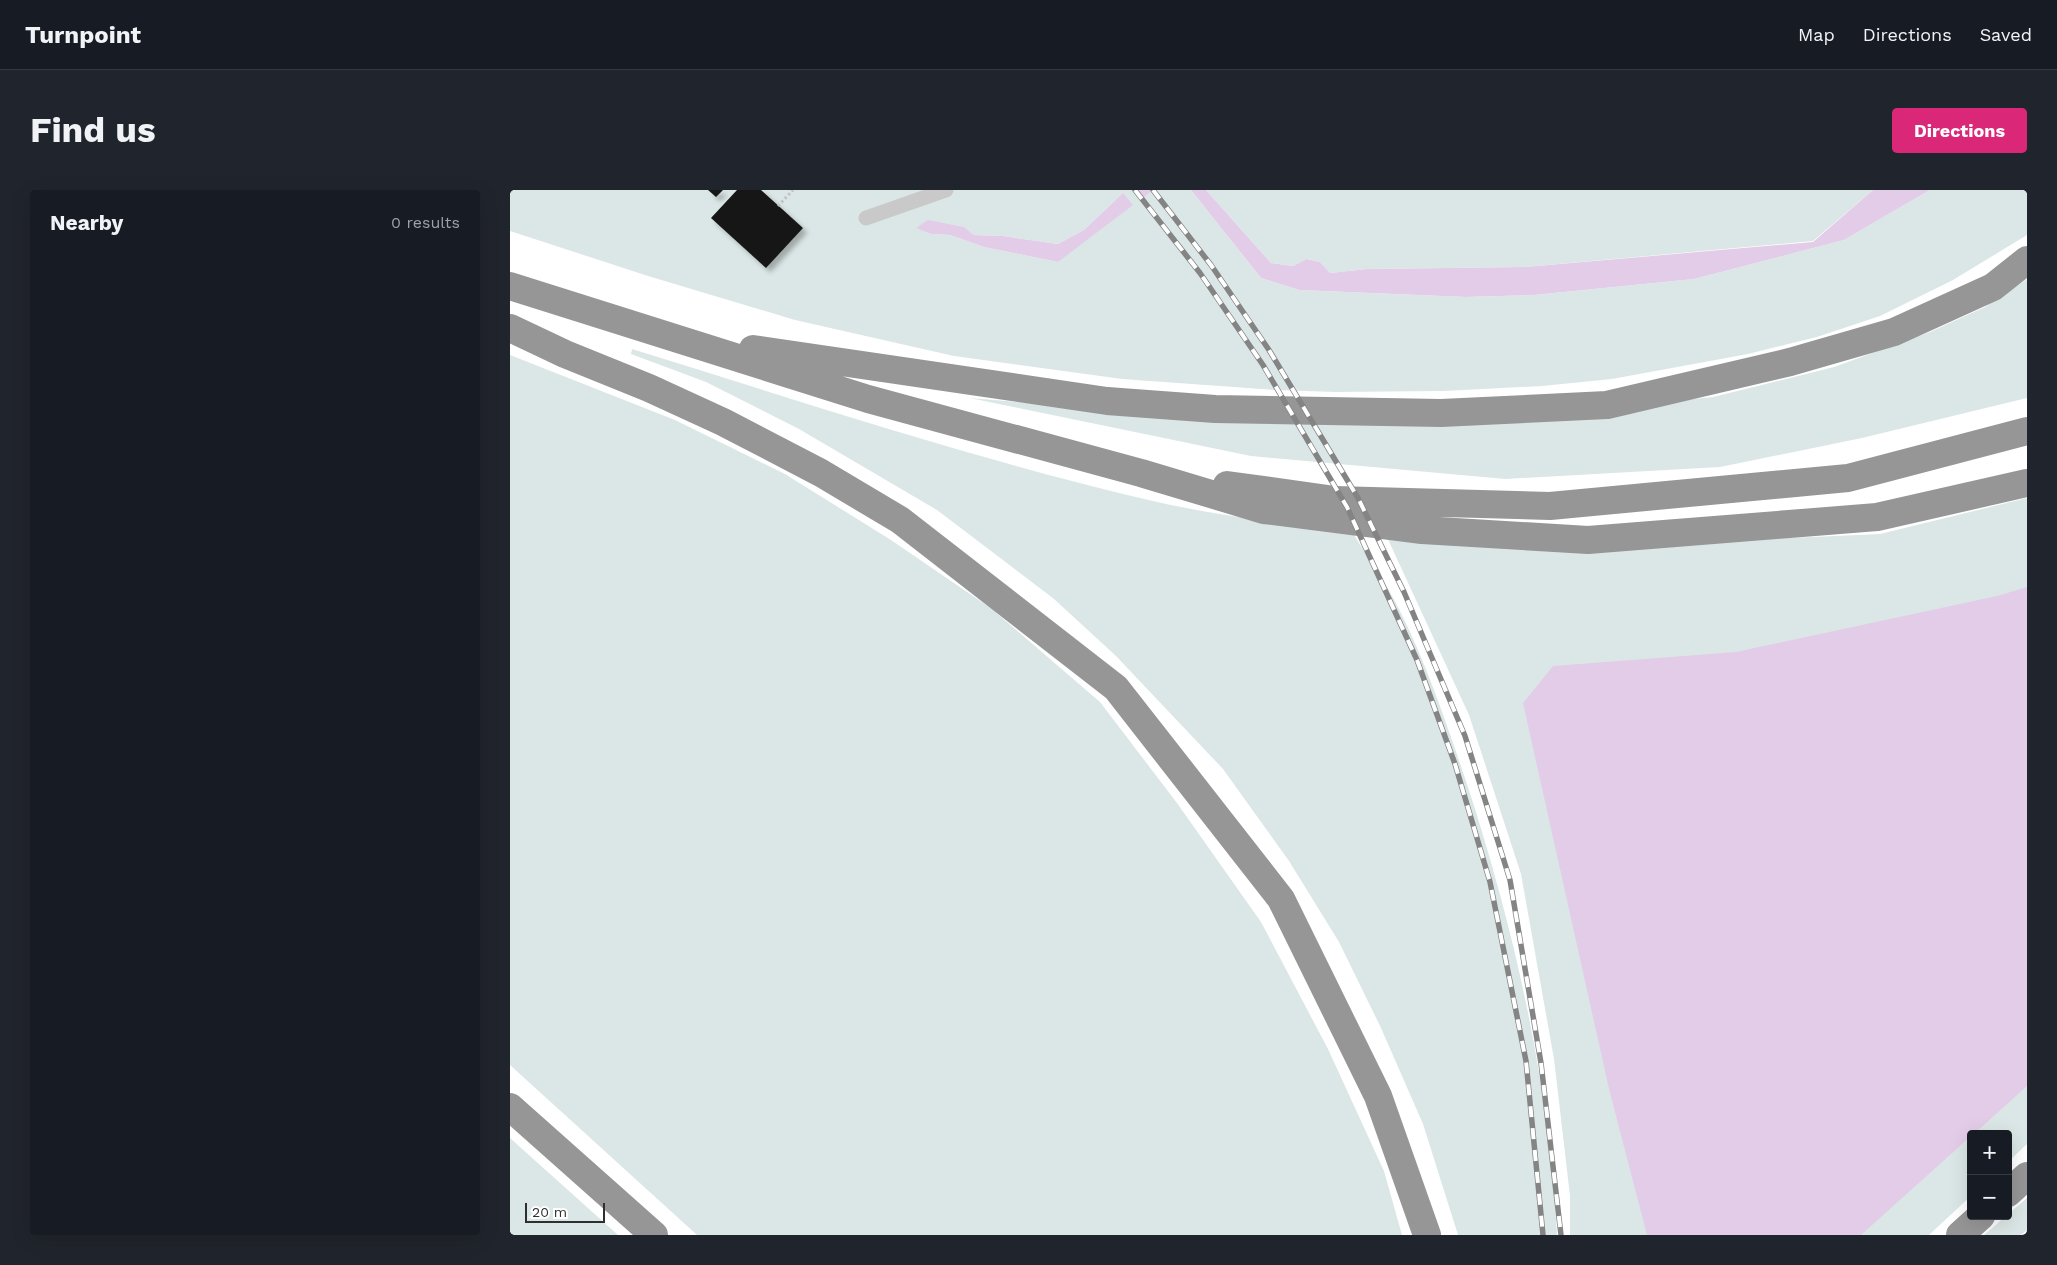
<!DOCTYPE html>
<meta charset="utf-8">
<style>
:root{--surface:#171b24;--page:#20242c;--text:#f1f3f6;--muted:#9ea1a6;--line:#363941;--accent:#db2777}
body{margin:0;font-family:"Work Sans",sans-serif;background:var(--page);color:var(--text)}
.controls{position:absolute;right:15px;bottom:15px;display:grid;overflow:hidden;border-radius:5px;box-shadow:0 5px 20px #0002}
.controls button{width:45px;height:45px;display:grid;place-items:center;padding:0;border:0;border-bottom:1px solid var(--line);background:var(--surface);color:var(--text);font:25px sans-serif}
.scale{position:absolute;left:15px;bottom:12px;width:80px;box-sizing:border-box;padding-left:5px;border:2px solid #2f2f2f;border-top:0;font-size:14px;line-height:18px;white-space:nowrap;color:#2f2f2f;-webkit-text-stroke:4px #fff;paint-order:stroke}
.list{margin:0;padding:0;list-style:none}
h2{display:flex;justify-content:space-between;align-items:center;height:65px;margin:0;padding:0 20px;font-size:21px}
h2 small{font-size:16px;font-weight:400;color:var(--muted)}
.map{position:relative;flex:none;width:1517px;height:1045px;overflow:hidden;border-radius:5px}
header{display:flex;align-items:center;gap:30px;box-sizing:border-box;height:70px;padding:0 25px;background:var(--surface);border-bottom:1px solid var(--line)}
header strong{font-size:24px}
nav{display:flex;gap:28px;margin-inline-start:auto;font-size:18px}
.intro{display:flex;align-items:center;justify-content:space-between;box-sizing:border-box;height:120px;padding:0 30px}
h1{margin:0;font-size:35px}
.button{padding:12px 22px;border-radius:5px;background:var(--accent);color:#fff;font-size:18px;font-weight:700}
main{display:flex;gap:30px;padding:0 30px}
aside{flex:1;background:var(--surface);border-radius:5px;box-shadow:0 5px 20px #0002}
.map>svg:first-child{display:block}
.green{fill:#dbe7e6;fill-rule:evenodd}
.water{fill:#e3cce8}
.building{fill:#161616;filter:url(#shadow)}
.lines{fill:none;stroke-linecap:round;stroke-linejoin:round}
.path{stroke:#c3c3c3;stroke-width:3;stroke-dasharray:2.5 2.5;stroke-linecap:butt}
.service{stroke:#c9c9c9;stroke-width:15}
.motorway{stroke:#969696;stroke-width:28}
.rail-casing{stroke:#848484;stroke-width:5.5}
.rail{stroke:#fff;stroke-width:4;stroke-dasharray:11;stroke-linecap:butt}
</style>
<header>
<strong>Turnpoint</strong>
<nav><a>Map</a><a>Directions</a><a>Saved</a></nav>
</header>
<div class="intro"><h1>Find us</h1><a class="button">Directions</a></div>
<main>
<aside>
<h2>Nearby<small>0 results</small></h2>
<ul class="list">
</ul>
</aside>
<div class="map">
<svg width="1517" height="1045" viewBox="0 0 1517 1045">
<defs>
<filter id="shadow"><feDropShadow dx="4.5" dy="4.5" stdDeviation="2.5" flood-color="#0004"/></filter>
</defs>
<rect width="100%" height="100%" fill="#fff"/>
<path class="green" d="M0 0H622L631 10 643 0H681L751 88 789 100 956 107 1024 105 1184 89 1334 50 1420 0H1517V45L1443 90 1370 126 1307 147 1238 164 1102 189 1032 196 934 201 826 202 764 200 612 189 444 166 285 130 138 86 0 41ZM613 3 548 72 474 57 440 45 421 44 406 37 437 34 453 37 464 45 493 46 548 54 574 40Z
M696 0H1363L1303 51 1015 77 857 79 820 83 810 72 798 69 783 76 761 73Z
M1517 89V208L1352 248 1210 277 995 289 741 266 460 208 744 232 976 230 1203 207 1324 177 1420 142 1475 117Z
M122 159C290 211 458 267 630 308 700 325 772 333 843 343 858 369 877 394 890 421 918 477 938 538 958 597 1005 742 1039 893 1047 1045H948L913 934 871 838 829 752 779 671 713 579 606 466 544 409 427 320 289 239 196 192 121 164Z
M0 165 165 230 275 284 381 350 482 419 590 512 667 613 751 732 818 859 874 981 892 1045H187L0 875Z
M1517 308V954L1498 972V944H1461V1006L1419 1045H1060V1006L1044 869 1011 684 959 525 876 345 1077 357 1370 344Z
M0 948 108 1045H0Z
M1517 1008V1040L1511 1045H1474Z"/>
<path class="water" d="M622 0H643L631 10Z
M681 0H696L761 73 783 76 797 69 810 72 820 83 857 79 1015 77 1303 52 1363 0H1420L1334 50 1184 89 1024 105 956 107 789 100 751 88Z
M613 3 623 15 548 72 474 57 440 45 421 44 406 38 418 30 454 37 464 45 493 46 548 54 574 40Z
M1517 397V896L1464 944H1461V946L1351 1045H1137L1099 899 1013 513 1043 476 1226 462 1487 406Z"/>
<path class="building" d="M198 0H213L206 7Z
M227 0H251L293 38 256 78 201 28Z"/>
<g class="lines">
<path class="path" d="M268 16 283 0"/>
<path class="service" d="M356 28 436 0"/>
<path class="motorway" d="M0 96 358 209 631 283 754 320 912 340 1078 350 1367 327 1517 293
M0 138 55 164 139 198 213 232 311 283 390 330 606 498 771 709 868 906 917 1045
M243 159 597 211 705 219 931 223 1097 215 1280 172 1384 142 1483 97 1517 70
M717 295 825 310 1040 316 1338 288 1517 241
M0 917 144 1045
M1498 1003 1517 986
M1450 1045 1471 1026"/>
<g class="rail-casing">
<path id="rail" d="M625 0 690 83 753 175 837 317 907 470 945 574 980 692 1016 871 1033 1045
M643 0 701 75 759 160 848 308 894 402 955 546 1000 690 1031 873 1051 1045"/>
</g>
<use href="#rail" class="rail"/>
</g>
</svg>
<div class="controls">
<button>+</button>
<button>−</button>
</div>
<div class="scale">20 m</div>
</div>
</main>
